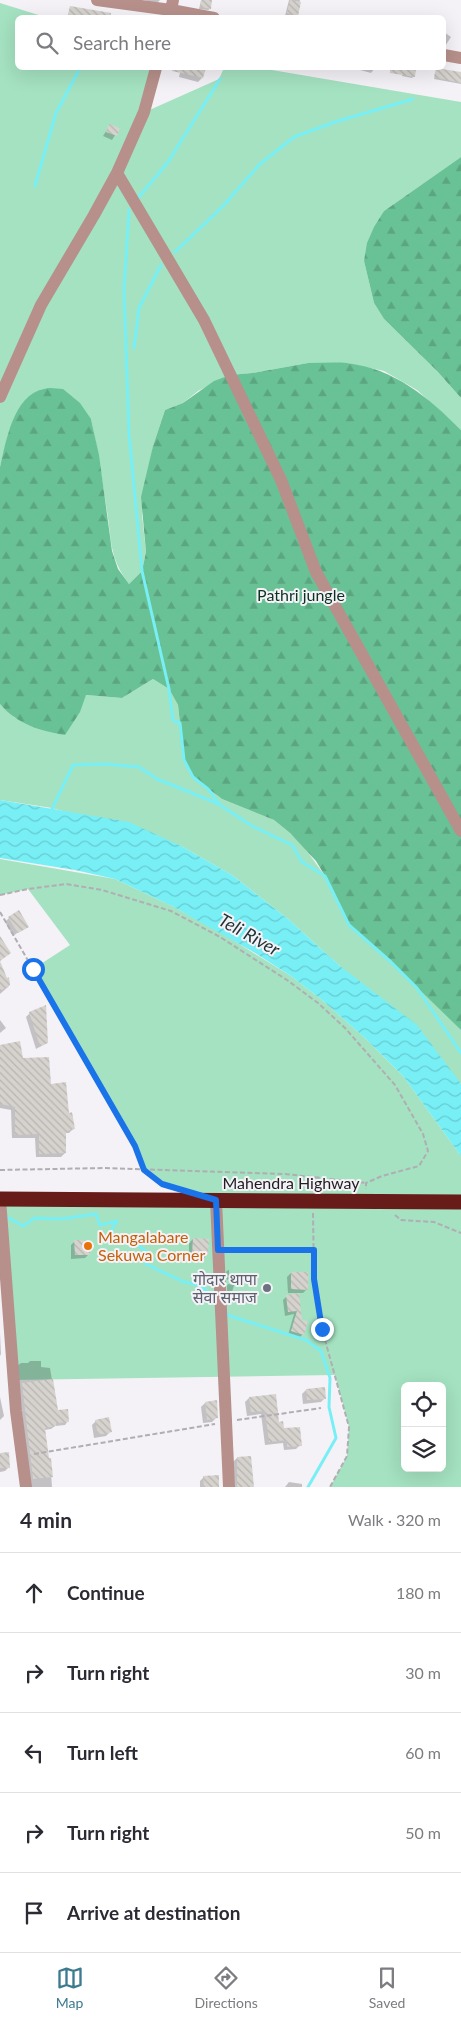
<!DOCTYPE html>
<meta charset="utf-8">
<style>
:root{--surface:#fff;--page:#f2f2f3;--text:#2b2b33;--muted:#7c7c81;--line:#e1e1e2;--accent:#3c7a90}
body{margin:0;font-family:Lato,"Noto Sans Devanagari",sans-serif;background:var(--page);color:var(--text)}
.controls{position:absolute;right:15px;bottom:15px;display:grid;overflow:hidden;border-radius:8px;box-shadow:0 5px 20px #0002}
.controls button{width:45px;height:45px;display:grid;place-items:center;padding:0;border:0;border-bottom:1px solid var(--line);background:var(--surface);color:var(--text);font:25px sans-serif}
.stop{position:absolute;width:15px;height:15px;margin:-11px;border:4px solid #1a73e8;border-radius:50%;background:#fff}
.stop.end{background:#1a73e8;border-color:#fff;box-shadow:0 1px 5px #0008}
.list{margin:0;padding:0;list-style:none}
h2{display:flex;justify-content:space-between;align-items:center;height:65px;margin:0;padding:0 20px;font-size:21px}
h2 small{font-size:16px;font-weight:400;color:var(--muted)}
.list li{display:grid;grid-template-columns:32px 1fr auto;gap:15px;align-items:center;box-sizing:border-box;height:80px;padding:0 20px;border-top:1px solid var(--line)}
.list b{display:block;font-size:19px;white-space:nowrap}
.list em{font-size:16px;font-style:normal;color:var(--muted)}
.icon{flex:none;width:28px;height:28px;fill:none;stroke:currentColor;stroke-width:2;stroke-linecap:round;stroke-linejoin:round}
.map{position:relative;flex:none;width:461px;height:1487px;overflow:hidden}
.search{position:absolute;background:var(--surface);box-shadow:0 5px 20px #0002;left:15px;right:15px;top:15px;height:55px;display:flex;align-items:center;gap:12px;box-sizing:border-box;padding:0 18px;border-radius:8px;color:var(--muted);font-size:19px}
.sheet{height:465px;background:var(--surface)}
nav{display:flex;justify-content:space-around;align-items:center;box-sizing:border-box;height:70px;border-top:1px solid var(--line);background:var(--surface);font-size:14px;color:var(--muted)}
nav a{display:grid;justify-items:center;gap:2px}
nav .on{color:var(--accent)}
.map>svg:first-child{display:block}
.grass{fill:#a4e2c1;fill-rule:evenodd}
.forest{fill:url(#forest-firs)}
.water{fill:url(#water-waves)}
.shadow{fill:#0003}
.lines{fill:none;stroke-linecap:round;stroke-linejoin:round}
.stream{stroke:#77eff5;stroke-width:3}
.building{fill:url(#building-back-hatch)}
.path{stroke:#b0aeb2;stroke-width:2;stroke-dasharray:5 2.5;stroke-linecap:butt}
.minor{stroke:#b7908b;stroke-width:12}
.highway{stroke:#671c19;stroke-width:15}
.route{stroke:#1a73e8;stroke-width:6}
.food-dot{fill:#e8710a;stroke:#f5f2f7;stroke-width:2}
.worship-dot{fill:#6b7280;stroke:#f5f2f7;stroke-width:2}
.labels{text-anchor:middle;stroke-width:4;stroke-linejoin:round;paint-order:stroke}
.park-label{font-size:16px;fill:#093221;stroke:#f5f2f7}
.street-label{font-size:16px;fill:#1e1d1f;stroke:#f5f2f7}
.food-label{font-size:16px;fill:#c56008;stroke:#f5f2f7;text-anchor:start}
.worship-label{font-size:16px;fill:#5b616d;stroke:#f5f2f7;text-anchor:end}
.water-label{font-size:18px;font-style:italic;fill:#1d3334;stroke:#f5f2f7}
</style>
<div class="map">
<svg width="461" height="1487" viewBox="0 0 461 1487">
<defs>
<pattern id="forest-firs" width="22" height="20" patternUnits="userSpaceOnUse" patternTransform="scale(1.25)"><rect width="22" height="20" fill="#69c296"/><path d="M5 1l3.5 6h-7zM16 11l3.5 6h-7z" fill="#5ba681"/></pattern>
<pattern id="water-waves" width="16" height="10" patternUnits="userSpaceOnUse" patternTransform="scale(1.25)"><rect width="16" height="10" fill="#77eff5"/><path d="M0 5q4-4 8 0t8 0" fill="none" stroke="#66ccd2"/></pattern>
<pattern id="building-back-hatch" width="6" height="6" patternUnits="userSpaceOnUse" patternTransform="scale(1.25)"><rect width="6" height="6" fill="#d6d3cf"/><path d="M-1 5l2 2M0 0l6 6M5-1l2 2" fill="none" stroke="#b7b5b1"/></pattern>
</defs>
<rect width="100%" height="100%" fill="#f5f2f7"/>
<path class="grass" d="M0 3 45 17 18 18V68H156L145 112 219 79 224 68H260L461 102V157L384 211 364 261 374 303 384 319 437 371 461 398V430L417 390 384 371 347 363H308L252 373 230 375 198 391 183 403 165 410 153 446 142 515 146 552 142 571 129 584C109 557 112 542 107 511 102 480 98 449 91 419L9 431 0 467Z
M153 679 169 689 178 705 184 760 193 777 222 799 274 820 290 833 304 847 325 876 349 925 391 962 457 1025 461 1030V1084L340 966 288 919 232 875 183 847 52 808 0 800V704L15 718 86 695 122 698Z
M0 859 115 879 172 906 218 931 291 976 322 1000 366 1039 403 1076 461 1156V1487H330L347 1456 349 1427 335 1375 14 1380 0 1199H213L162 1184 144 1170 135 1146 33 969 70 945 28 889 0 895ZM405 1386H442V1468H405Z"/>
<path class="forest" d="M461 157V398L437 371 384 319 374 303 364 261 367 243 374 227 384 211Z
M308 363C321 363 334 362 347 363 395 369 428 397 461 430V1030L391 962 349 925 325 876 316 861 290 833 274 820 222 799 193 777 184 760 178 705 169 689 153 679 122 698 86 695 80 712 65 735C40 731 17 724 0 704V467C6 442 13 395 44 389 50 387 57 389 63 389L80 403 91 419 99 455 112 551 118 569 129 584 142 571 146 552 141 497 153 446 165 410 183 403 214 381 230 375 252 373Z"/>
<path class="water" d="M0 800 129 822 183 847 232 875 288 919 340 966 417 1025 461 1084V1156L403 1076 366 1039 322 1000 291 976 255 953 172 906 115 879 75 870 0 858Z"/>
<path class="shadow" d="M143 0H160L157 3Z
M289 0H300L297 15 294 18 285 16Z
M201 1 210 9 208 10 199 9Z
M444 32 451 37 444 48Z
M181 68H204L202 78 198 82 179 77Z
M325 68H340L338 70Z
M353 68H375L371 73Z
M403 68H415L414 76 412 78 402 76Z
M437 69 461 73V84L434 79Z
M110 125 119 129 112 140 103 136Z
M9 918 27 926 13 936 5 922Z
M0 963 6 979H8L9 986 0 994Z
M30 1013 47 1043 36 1049 26 1017Z
M0 1020 6 1028 0 1033Z
M0 1046 22 1060 49 1085 68 1114 73 1129 69 1133H64L65 1153 61 1157H36L35 1138H12L11 1110 0 1108Z
M193 1239 207 1255 203 1259 189 1258V1243Z
M75 1241 89 1254 85 1258 71 1259V1245Z
M228 1270H229V1279L227 1280 226 1272Z
M291 1273 307 1289 303 1293H288L287 1277Z
M228 1284 234 1285 231 1296H227V1286Z
M297 1295 303 1334 299 1338 288 1335 294 1314 285 1316 283 1300 287 1296Z
M0 1333 1 1354 0 1356Z
M30 1361H41V1367L50 1368 57 1411 68 1421 65 1425 55 1426 51 1429 44 1430 47 1459H50L52 1487H30L17 1366 21 1363H28Z
M324 1389 325 1398 321 1402 303 1404 302 1394 306 1390Z
M274 1396 278 1423 300 1445 296 1449 284 1450 283 1443 265 1445 261 1414 247 1416 245 1402 249 1398Z
M0 1397 4 1416 0 1420Z
M205 1403 216 1418 212 1422 203 1423 201 1407Z
M96 1421 110 1432 106 1436 94 1438 92 1425Z
M0 1454 9 1467 5 1471 0 1472Z
M237 1458 253 1487H233V1462Z
M204 1477 218 1487H200V1481Z
M289 1482 302 1484V1487H285Z"/>
<g class="lines">
<path class="stream" d="M35 186 56 113 80 68
M138 198 168 162 220 79
M129 210 124 291 129 434 142 571 169 689 173 720 180 723 184 760 193 777 208 789 220 805 252 826 292 845 302 862 325 876 349 925 391 962 417 988 461 1053
M175 252 223 206 260 164 294 137 335 122 413 99
M134 348 139 308 161 265
M51 811 73 765 105 764 139 767 157 779 219 804
M9 1218 23 1226 35 1218 60 1219 96 1214 100 1225 117 1221 111 1231 114 1239 133 1242 150 1254 146 1264 184 1282 198 1285 213 1295
M226 1312 227 1315 306 1340 321 1351 330 1378 329 1407 336 1438 308 1487"/>
</g>
<path class="building" d="M201 0H212L211 9 200 7Z
M290 0 301 2 298 16 287 13Z
M70 6 111 13V18H67Z
M172 68H206L203 78 172 71Z
M390 68H416L415 77 390 73Z
M436 68 461 72V83L434 77Z
M109 124 120 128 117 136 106 132Z
M19 910 29 927 18 933 8 917Z
M0 936 11 953 0 961Z
M0 961 7 978 9 977 10 985 0 991Z
M46 1005 48 1043 40 1046 29 1012Z
M20 1041 23 1058 49 1057 51 1084 66 1082 69 1113 72 1112 75 1129 66 1131V1153L39 1154V1134L15 1135V1107L0 1104V1045Z
M193 1238 209 1239 208 1255 192 1254Z
M74 1240H89L90 1255H75Z
M291 1272H308V1290L291 1289Z
M299 1293 302 1320 308 1321 304 1335 291 1331 297 1311 288 1312 286 1295Z
M53 1379 58 1410 68 1409 69 1422 56 1423V1426L45 1428 49 1458H51L53 1477 33 1479 22 1383Z
M325 1387 326 1399 307 1400 306 1389Z
M276 1394 279 1422 283 1421 284 1428 300 1427 302 1446 287 1447V1440L269 1442 265 1411 251 1412 249 1397Z
M217 1400 218 1418 207 1420 205 1402Z
M109 1417 112 1432 98 1435 95 1420Z
M9 1452 10 1468H0V1453Z
M251 1456 254 1487H237V1457Z
M219 1475V1487H204L203 1476Z"/>
<g class="lines">
<path class="path" d="M0 895 28 889 66 884 102 890 171 911 220 937 287 980 318 1003 345 1028 395 1085 423 1134 428 1151 419 1166 382 1176 366 1183V1189
M0 912 135 1146C142 1165 146 1179 168 1186
M0 1170 105 1168 285 1174 366 1183
M313 1213 314 1279 322 1329 349 1427 347 1456 330 1487
M395 1215 401 1220 434 1222 461 1233
M231 1250H314
M237 1420 321 1408
M34 1454 215 1424"/>
<path class="minor" d="M97 0 171 10 169 18
M173 0 171 10 214 18
M444 55 461 58
M117 173 204 320 281 480 316 572 461 831
M0 397 41 305 94 215 117 173 144 112 156 68
M0 1199 16 1411 26 1487
M216 1200 229 1487"/>
<path class="highway" d="M0 1199 461 1202"/>
</g>
<g class="lines">
<path class="route" d="M33 969 135 1146 144 1170 162 1184 216 1200 218 1250H314V1279L322 1329"/>
</g>
<circle class="food-dot" cx="88" cy="1246" r="5"/>
<circle class="worship-dot" cx="267" cy="1288" r="5"/>
<g class="labels">
<g class="park-label">
<text x="301" y="601">Pathri jungle</text>
</g>
<g class="street-label">
<text x="291" y="1189">Mahendra Highway</text>
</g>
<g class="food-label">
<text x="98" y="1243">Mangalabare<tspan x="98" dy="18">Sekuwa Corner</tspan></text>
</g>
<g class="worship-label">
<text x="257" y="1285">गोदार थापा<tspan x="257" dy="18">सेवा समाज</tspan></text>
</g>
<g class="water-label">
<text transform="translate(249 935) rotate(29)" y="6">Teli River</text>
</g>
</g>
</svg>
<div class="controls">
<button><svg class="icon" aria-label="locate" viewBox="0 0 24 24"><circle cx="12" cy="12" r="6"/><path d="M12 2v4M12 18v4M2 12h4M18 12h4"/></svg></button>
<button><svg class="icon" aria-label="layers" viewBox="0 0 24 24"><path d="M12 4l9 5-9 5-9-5zM3 14l9 5 9-5"/></svg></button>
</div>
<div class="stop" style="left:33px;top:969px"></div>
<div class="stop end" style="left:322px;top:1329px"></div>
<div class="search"><svg class="icon" aria-label="search" viewBox="0 0 24 24"><circle cx="10" cy="10" r="6"/><path d="M15 15l6 6"/></svg>Search here</div>
</div>
<section class="sheet">
<h2>4 min<small>Walk · 320 m</small></h2>
<ul class="list">
<li><svg class="icon" aria-label="ahead" viewBox="0 0 24 24"><path d="M12 20V5M6 11l6-6 6 6"/></svg><div><b>Continue</b></div><em>180 m</em></li>
<li><svg class="icon" aria-label="right" viewBox="0 0 24 24"><path d="M7 20v-9h11M14 6l5 5-5 5"/></svg><div><b>Turn right</b></div><em>30 m</em></li>
<li><svg class="icon" aria-label="left" viewBox="0 0 24 24"><path d="M17 20v-9H6M10 6l-5 5 5 5"/></svg><div><b>Turn left</b></div><em>60 m</em></li>
<li><svg class="icon" aria-label="right" viewBox="0 0 24 24"><path d="M7 20v-9h11M14 6l5 5-5 5"/></svg><div><b>Turn right</b></div><em>50 m</em></li>
<li><svg class="icon" aria-label="arrive" viewBox="0 0 24 24"><path d="M6 21V4h12l-3 4 3 4H6"/></svg><div><b>Arrive at destination</b></div></li>
</ul>
</section>
<nav>
<a class="on"><svg class="icon" aria-label="map" viewBox="0 0 24 24"><path d="M3 6l6-2 6 2 6-2v14l-6 2-6-2-6 2zM9 4v14M15 6v14"/></svg>Map</a>
<a><svg class="icon" aria-label="directions" viewBox="0 0 24 24"><path d="M12 3l9 9-9 9-9-9zM9 14v-3h6M13 9l2 2-2 2"/></svg>Directions</a>
<a><svg class="icon" aria-label="saved" viewBox="0 0 24 24"><path d="M7 4h10v16l-5-4-5 4z"/></svg>Saved</a>
</nav>
